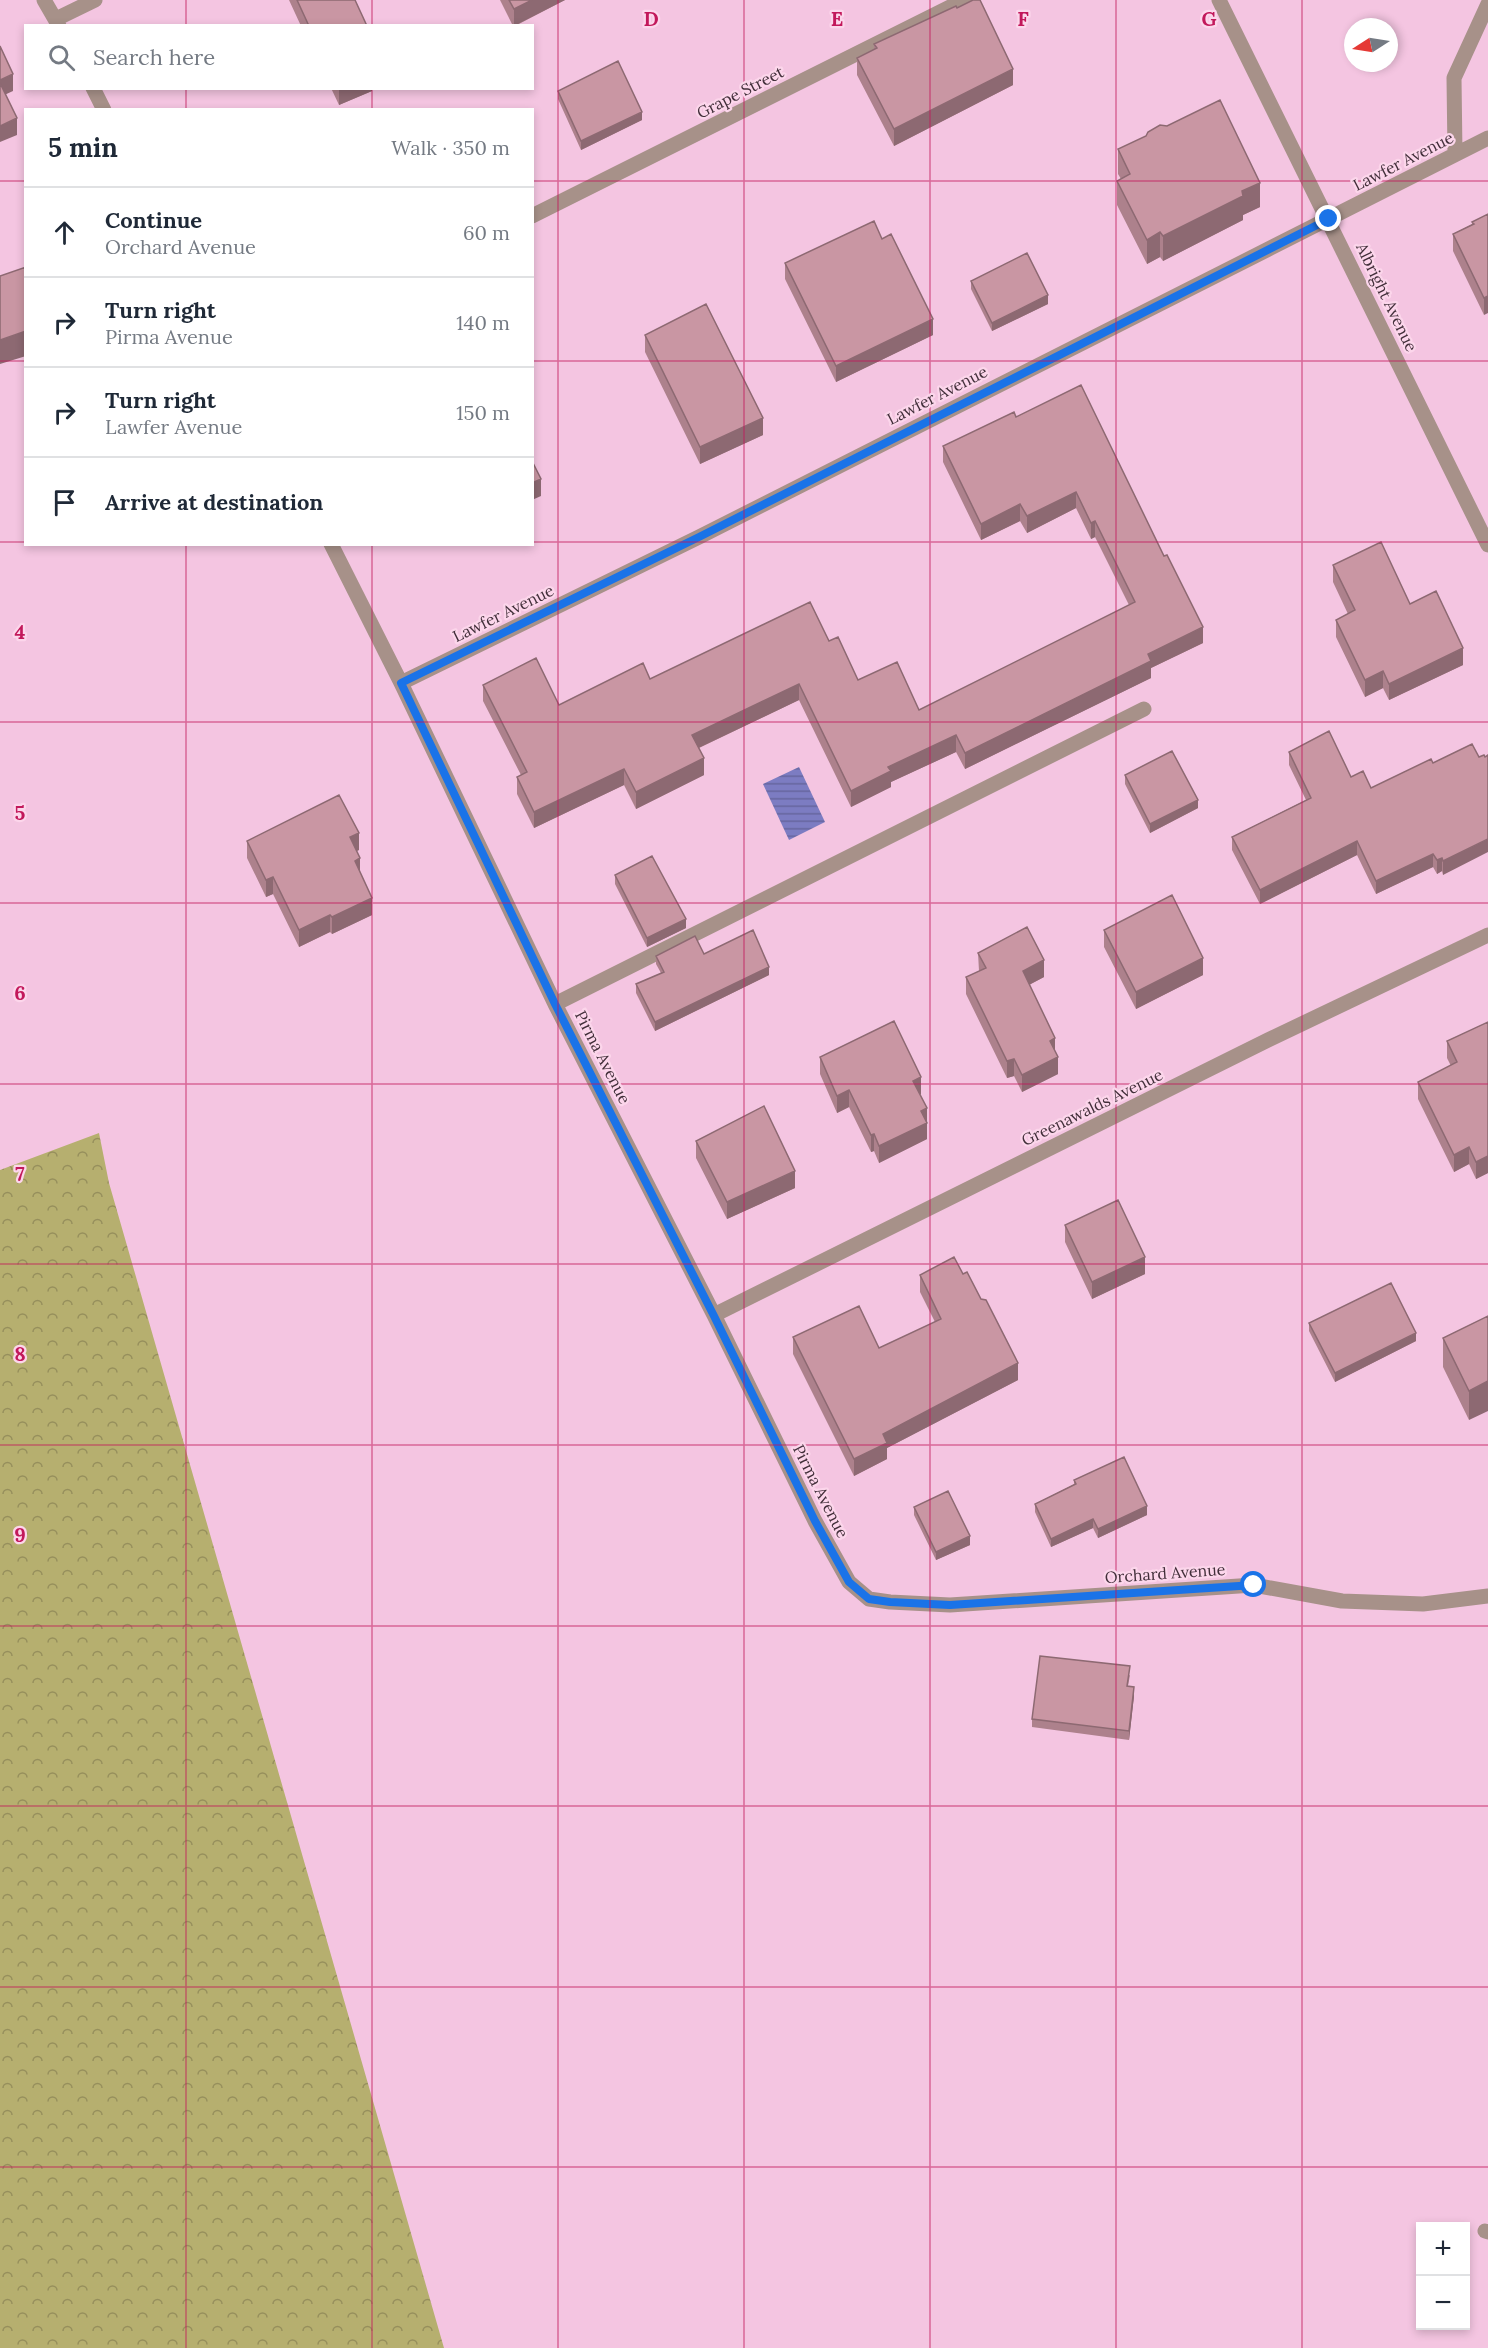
<!DOCTYPE html>
<meta charset="utf-8">
<style>
:root{--surface:#fff;--page:#f6f6f7;--text:#1f2937;--muted:#747a83;--line:#e0e1e3}
body{margin:0;font-family:Lora,serif;background:var(--page);color:var(--text)}
.controls{position:absolute;right:18px;bottom:18px;display:grid;overflow:hidden;border-radius:0px;box-shadow:0 3px 9px #0003}
.controls button{width:54px;height:54px;display:grid;place-items:center;padding:0;border:0;border-bottom:2px solid var(--line);background:var(--surface);color:var(--text);font:30px sans-serif}
.compass{position:absolute;left:1344px;top:18px;width:54px;height:54px;border-radius:50%;background:var(--surface);box-shadow:0 3px 9px #0003;rotate:258deg}
.stop{position:absolute;width:18px;height:18px;margin:-14px;border:4px solid #1a73e8;border-radius:50%;background:#fff}
.stop.end{background:#1a73e8;border-color:#fff;box-shadow:0 2px 6px #0008}
.list{margin:0;padding:0;list-style:none}
h2{display:flex;justify-content:space-between;align-items:center;height:78px;margin:0;padding:0 24px;font-size:26px}
h2 small{font-size:20px;font-weight:400;color:var(--muted)}
.list li{display:grid;grid-template-columns:39px 1fr auto;gap:18px;align-items:center;box-sizing:border-box;height:90px;padding:0 24px;border-top:2px solid var(--line)}
.list b{display:block;font-size:22px;white-space:nowrap}
.list p{margin:0;font-size:20px;white-space:nowrap;color:var(--muted)}
.list em{font-size:20px;font-style:normal;color:var(--muted)}
.icon{flex:none;width:33px;height:33px;fill:none;stroke:currentColor;stroke-width:2;stroke-linecap:round;stroke-linejoin:round}
.map{position:relative;flex:none;width:1488px;height:2348px;overflow:hidden}
.search{position:absolute;background:var(--surface);box-shadow:0 3px 9px #0003;left:24px;top:24px;width:510px;height:66px;display:flex;align-items:center;gap:15px;box-sizing:border-box;padding:0 21px;border-radius:0px;color:var(--muted);font-size:22px}
.panel{position:absolute;background:var(--surface);box-shadow:0 3px 9px #0003;left:24px;top:108px;width:510px;height:438px;border-radius:0px}
.map>svg:first-child{display:block}
.forest{fill:url(#forest-crowns)}
.water{fill:url(#water-rules)}
.lines{fill:none;stroke-linecap:round;stroke-linejoin:round}
.minor{stroke:#a79189;stroke-width:15}
.wall{fill:#ad818c}
.shaded-wall{fill:#8d6972}
.building{fill:#c996a3;stroke:#8d6972;stroke-width:1.5}
.route{stroke:#1a73e8;stroke-width:8}
.grid{fill:none;stroke:#c2185b;stroke-width:1.5;stroke-opacity:0.55}
.labels{text-anchor:middle;stroke-width:4.5;stroke-linejoin:round;paint-order:stroke}
.street-label{font-size:16px;fill:#422f3a;stroke:#fcd6eb}
.grid-label{font-size:20px;text-anchor:middle;font-weight:bold;fill:#c2185b;stroke:#fcd6eb;stroke-width:4.5;stroke-linejoin:round;paint-order:stroke}
</style>
<div class="map">
<svg width="1488" height="2348" viewBox="0 0 1488 2348">
<defs>
<pattern id="forest-crowns" width="20" height="18" patternUnits="userSpaceOnUse" patternTransform="scale(1.5)"><rect width="20" height="18" fill="#b6af6f"/><path d="M2 6a3 3 0 1 1 6 0M12 15a3 3 0 1 1 6 0" fill="none" stroke="#968f5c"/></pattern>
<pattern id="water-rules" width="6" height="5" patternUnits="userSpaceOnUse" patternTransform="scale(1.5)"><rect width="6" height="5" fill="#7c7cc2"/><path d="M0 2.5h6" fill="none" stroke="#67669f"/></pattern>
</defs>
<rect width="100%" height="100%" fill="#f4c5e1"/>
<path class="forest" d="M99 1133 109 1183 444 2348H0V1170Z"/>
<path class="water" d="M799 767 825 822 789 840 763 784Z"/>
<g class="lines">
<path class="minor" d="M44 0 59 26
M1219 0 1488 545
M56 19 95 0
M93 88 104 110
M1455 154 1454 78 1488 4
M532 216 964 0
M331 544 401 683 555 1004 714 1315 815 1521 849 1582 869 1599 890 1602 950 1605 1254 1585 1342 1601 1423 1604 1488 1596
M401 683 699 537 1488 138
M555 1004 1144 709
M714 1315 1268 1040 1488 935
M1485 2231 1488 2232"/>
</g>
<path class="wall" d="M289 0H355L367 26H301Z
M500 0H565L515 26H513Z
M874 44 1013 85 894 146 857 75V58L874 49Z
M331 88H372V91L339 105Z
M558 91 642 120 581 150 558 99Z
M1118 149 1260 207 1243 215V220L1163 261 1160 257 1147 264 1117 205V181L1121 179 1118 174Z
M1488 214 1484 315 1453 251V234L1472 224V222Z
M882 239 933 335 836 382 785 279V263Z
M971 281 1048 304 992 331 971 289Z
M645 335 763 435 700 464 645 352Z
M1016 417 1203 643 1151 668V678L965 769 956 752 891 782V787L851 807 799 700 699 748 704 775 636 809 624 785 534 828 517 794V777L521 775 483 701V685L559 705 650 679 829 641 858 680 919 710 1129 605 1095 537 1091 539 1076 508 1027 533 1020 521 981 540 943 462V446Z
M1333 565 1410 604 1463 665 1389 700 1383 688 1365 697 1336 637V620L1348 614 1333 582Z
M1472 744 1443 875 1442 871 1437 874 1433 867 1376 894 1357 855 1260 904 1232 850V837L1306 800 1289 765V752L1351 777 1371 788 1433 763Z
M1125 775 1198 808 1150 833 1125 784Z
M247 841 359 850 356 851 360 872 372 915 332 934 330 932 299 947 273 894 266 897 247 858Z
M615 875 686 928 647 947 615 884Z
M1104 930 1203 975 1136 1009 1104 947Z
M978 953 1044 977 1029 985 1055 1051 1058 1074 1022 1092 1014 1076 1007 1078 966 994V977L979 971Z
M704 954 769 975 655 1031 636 993V984L661 973 656 964V956Z
M1488 1022V1173L1476 1179 1469 1164 1454 1172 1418 1099V1082L1451 1066 1447 1058V1041Z
M820 1057 921 1094H920L927 1121V1139L879 1163 874 1151 871 1152 849 1107 837 1113 820 1074Z
M696 1141 795 1188 727 1219 696 1158Z
M1065 1225 1145 1274 1092 1299 1065 1242Z
M920 1275 1018 1380 887 1448V1459L854 1476 793 1354V1337L879 1348 935 1322 920 1292Z
M1488 1316 1469 1420 1443 1367V1338Z
M1309 1323 1416 1341 1335 1382 1309 1331Z
M1074 1480 1147 1515 1098 1538 1093 1528 1051 1547 1035 1512V1504L1074 1484Z
M914 1507 970 1545 936 1560 914 1515Z
M1130 1675 1128 1686 1134 1696 1129 1740 1032 1727V1719Z"/>
<path class="shaded-wall" d="M532 0H565L514 26V9Z
M1013 69V85L894 146V129Z
M13 74V91L0 97V80Z
M372 88V91L339 105V89Z
M642 112V120L581 150V141Z
M17 118V135L0 142V126Z
M1260 183V207L1243 215V220L1163 261V236L1242 191Z
M1160 232V257L1147 264V240Z
M1048 295V304L992 331V323Z
M1488 296V313L1484 315V298Z
M933 319V335L836 382V366Z
M26 331V356L0 364V340Z
M763 418V435L700 464V447Z
M541 479V496L532 500V483Z
M1076 492V508L1027 533V516Z
M1020 504V521L981 540V524Z
M1095 521V537L1091 539V523Z
M1203 627V643L1151 668V678L965 769V753L1148 654Z
M1463 648V665L1389 700V684Z
M1383 671V688L1365 697V680Z
M799 684V700L692 751V735Z
M956 735V752L891 782V787L851 807V791L888 767Z
M704 758V775L636 809V792Z
M624 769V785L534 828V812Z
M1198 800V808L1150 833V824Z
M359 833V850L350 854V837Z
M1488 839V852L1443 875V861Z
M1357 841V855L1260 904V890Z
M1433 854V867L1376 894V881Z
M360 858V875L355 861Z
M1442 858V871L1437 874V860Z
M273 877V894L266 897V880Z
M372 898V915L332 934V917Z
M330 915V932L299 947V930Z
M686 919V928L647 947V938Z
M1203 958V975L1136 1009V992Z
M1044 960V977L1023 988V971Z
M769 967V975L655 1031V1022Z
M1055 1038V1055L1050 1041Z
M1058 1057V1074L1022 1092V1075Z
M1014 1059V1076L1007 1078V1061Z
M921 1077V1094L913 1098V1081Z
M849 1090V1107L837 1113V1096Z
M927 1108V1139L879 1163V1146L921 1111Z
M874 1134V1151L871 1152V1135Z
M1469 1147V1164L1454 1172V1155Z
M1488 1156V1173L1476 1179V1162Z
M795 1171V1188L727 1219V1202Z
M1145 1257V1274L1092 1299V1282Z
M1416 1333V1341L1335 1382V1373Z
M1018 1363V1380L887 1448V1459L854 1476V1459L883 1434Z
M1488 1381V1411L1469 1420V1391Z
M1147 1506V1515L1098 1538V1529Z
M1093 1519V1528L1051 1547V1539Z
M970 1536V1545L936 1560V1552Z
M1134 1687V1696L1129 1740V1731Z"/>
<path class="building" d="M297 0H355L367 26H309Z
M509 0H532L514 9Z
M973 0H980L1013 69 894 129 857 58 877 48 874 44 956 6 957 8Z
M0 46 13 74 0 80Z
M618 61 642 112 581 141 558 91Z
M0 83 17 118 0 126Z
M1220 100 1260 183 1242 191 1243 196 1163 236 1160 232 1147 240 1117 181 1130 174 1118 149 1146 136 1148 132 1160 125 1167 126Z
M1488 214V296L1484 298 1453 234 1474 224 1472 222Z
M874 221 882 239 891 234 933 319 836 366 785 263Z
M1027 253 1048 295 992 323 971 281Z
M26 267V331L0 340V276Z
M706 304 763 418 700 447 645 335Z
M1081 385 1164 556 1167 555 1203 627 1148 654 1151 661 965 753 956 735 888 767 891 771 851 791 799 684 692 735 704 758 636 792 624 769 534 812 517 777 527 772 483 685 536 658 559 705 643 663 650 679 810 602 829 641 838 637 858 680 897 662 919 710 1135 602 1095 521 1091 523 1076 492 1027 516 1020 504 981 524 943 446 1014 412 1016 417Z
M532 461 541 479 532 483Z
M1381 542 1410 604 1436 591 1463 648 1389 684 1383 671 1365 680 1336 620 1355 610 1333 565Z
M1329 731 1351 777 1363 771 1371 788 1431 759 1433 763 1472 744 1479 757 1484 755 1485 757 1488 755V839L1443 861 1442 858 1437 860 1433 854 1376 881 1357 841 1260 890 1232 837 1311 798 1289 752Z
M1172 751 1198 800 1150 824 1125 775Z
M339 795 359 833 350 837 360 858 355 861 372 898 332 917 330 915 299 930 273 877 266 880 247 841Z
M652 856 686 919 647 938 615 875Z
M1172 895 1203 958 1136 992 1104 930Z
M1027 927 1044 960 1023 971 1055 1038 1050 1041 1058 1057 1022 1075 1014 1059 1007 1061 966 977 986 968 978 953Z
M753 930 769 967 655 1022 636 984 664 972 656 956 695 936 704 954Z
M894 1021 921 1077 913 1081 927 1108 921 1111 927 1123 879 1146 874 1134 871 1135 849 1090 837 1096 820 1057Z
M1488 1022V1156L1476 1162 1469 1147 1454 1155 1418 1082 1457 1062 1447 1041Z
M764 1106 795 1171 727 1202 696 1141Z
M1118 1200 1145 1257 1092 1282 1065 1225Z
M954 1257 963 1274 967 1272 981 1299 986 1300 1018 1363 883 1434 887 1443 854 1459 793 1337 859 1306 879 1348 941 1319 920 1275Z
M1391 1283 1416 1333 1335 1373 1309 1323Z
M1488 1316V1381L1469 1391 1443 1338Z
M1124 1457 1147 1506 1098 1529 1093 1519 1051 1539 1035 1504 1076 1484 1074 1480Z
M948 1491 970 1536 936 1552 914 1507Z
M1040 1656 1130 1666 1127 1686 1134 1687 1129 1731 1032 1719Z"/>
<g class="lines">
<path class="route" d="M1254 1585 950 1605 890 1602 869 1599 849 1582 815 1521 714 1316 555 1004 401 683 699 537 1329 219"/>
</g>
<path class="grid" d="M186 0V26M372 0V26M558 0V2348M744 0V2348M930 0V2348M1116 0V2348M1302 0V2348M186 88V110M372 88V110M0 181H26M532 181H1488M0 361H26M532 361H1488M0 542H26M532 542H1488M186 544V2348M372 544V2348M0 722H1488M0 903H1488M0 1084H1488M0 1264H1488M0 1445H1488M0 1626H1488M0 1806H1488M0 1987H1488M0 2167H1488"/>
<g class="labels">
<g class="street-label">
<text transform="translate(740 92) rotate(-27)" y="6">Grape Street</text>
<text transform="translate(1403 161) rotate(-27)" y="6">Lawfer Avenue</text>
<text transform="translate(1387 297) rotate(64)" y="6">Albright Avenue</text>
<text transform="translate(937 395) rotate(-27)" y="6">Lawfer Avenue</text>
<text transform="translate(503 613) rotate(-26)" y="6">Lawfer Avenue</text>
<text transform="translate(603 1057) rotate(63)" y="6">Pirma Avenue</text>
<text transform="translate(1092 1107) rotate(-26)" y="6">Greenawalds Avenue</text>
<text transform="translate(821 1491) rotate(63)" y="6">Pirma Avenue</text>
<text transform="translate(1165 1573) rotate(-4)" y="6">Orchard Avenue</text>
</g>
</g>
<g class="grid-label">
<text x="651" y="26">D</text>
<text x="837" y="26">E</text>
<text x="1023" y="26">F</text>
<text x="1209" y="26">G</text>
<text x="20" y="639">4</text>
<text x="20" y="820">5</text>
<text x="20" y="1000">6</text>
<text x="20" y="1181">7</text>
<text x="20" y="1361">8</text>
<text x="20" y="1542">9</text>
</g>
</svg>
<div class="controls">
<button>+</button>
<button>−</button>
</div>
<svg class="compass" viewBox="-18 -18 36 36"><path d="M0-13l5 13h-10z" fill="#e53935"/><path d="M0 13l5-13h-10z" fill="#747a83"/></svg>
<div class="stop" style="left:1254px;top:1585px"></div>
<div class="stop end" style="left:1329px;top:219px"></div>
<div class="search"><svg class="icon" aria-label="search" viewBox="0 0 24 24"><circle cx="10" cy="10" r="6"/><path d="M15 15l6 6"/></svg>Search here</div>
<section class="panel">
<h2>5 min<small>Walk · 350 m</small></h2>
<ul class="list">
<li><svg class="icon" aria-label="ahead" viewBox="0 0 24 24"><path d="M12 20V5M6 11l6-6 6 6"/></svg><div><b>Continue</b><p>Orchard Avenue</p></div><em>60 m</em></li>
<li><svg class="icon" aria-label="right" viewBox="0 0 24 24"><path d="M7 20v-9h11M14 6l5 5-5 5"/></svg><div><b>Turn right</b><p>Pirma Avenue</p></div><em>140 m</em></li>
<li><svg class="icon" aria-label="right" viewBox="0 0 24 24"><path d="M7 20v-9h11M14 6l5 5-5 5"/></svg><div><b>Turn right</b><p>Lawfer Avenue</p></div><em>150 m</em></li>
<li><svg class="icon" aria-label="arrive" viewBox="0 0 24 24"><path d="M6 21V4h12l-3 4 3 4H6"/></svg><div><b>Arrive at destination</b></div></li>
</ul>
</section>
</div>
